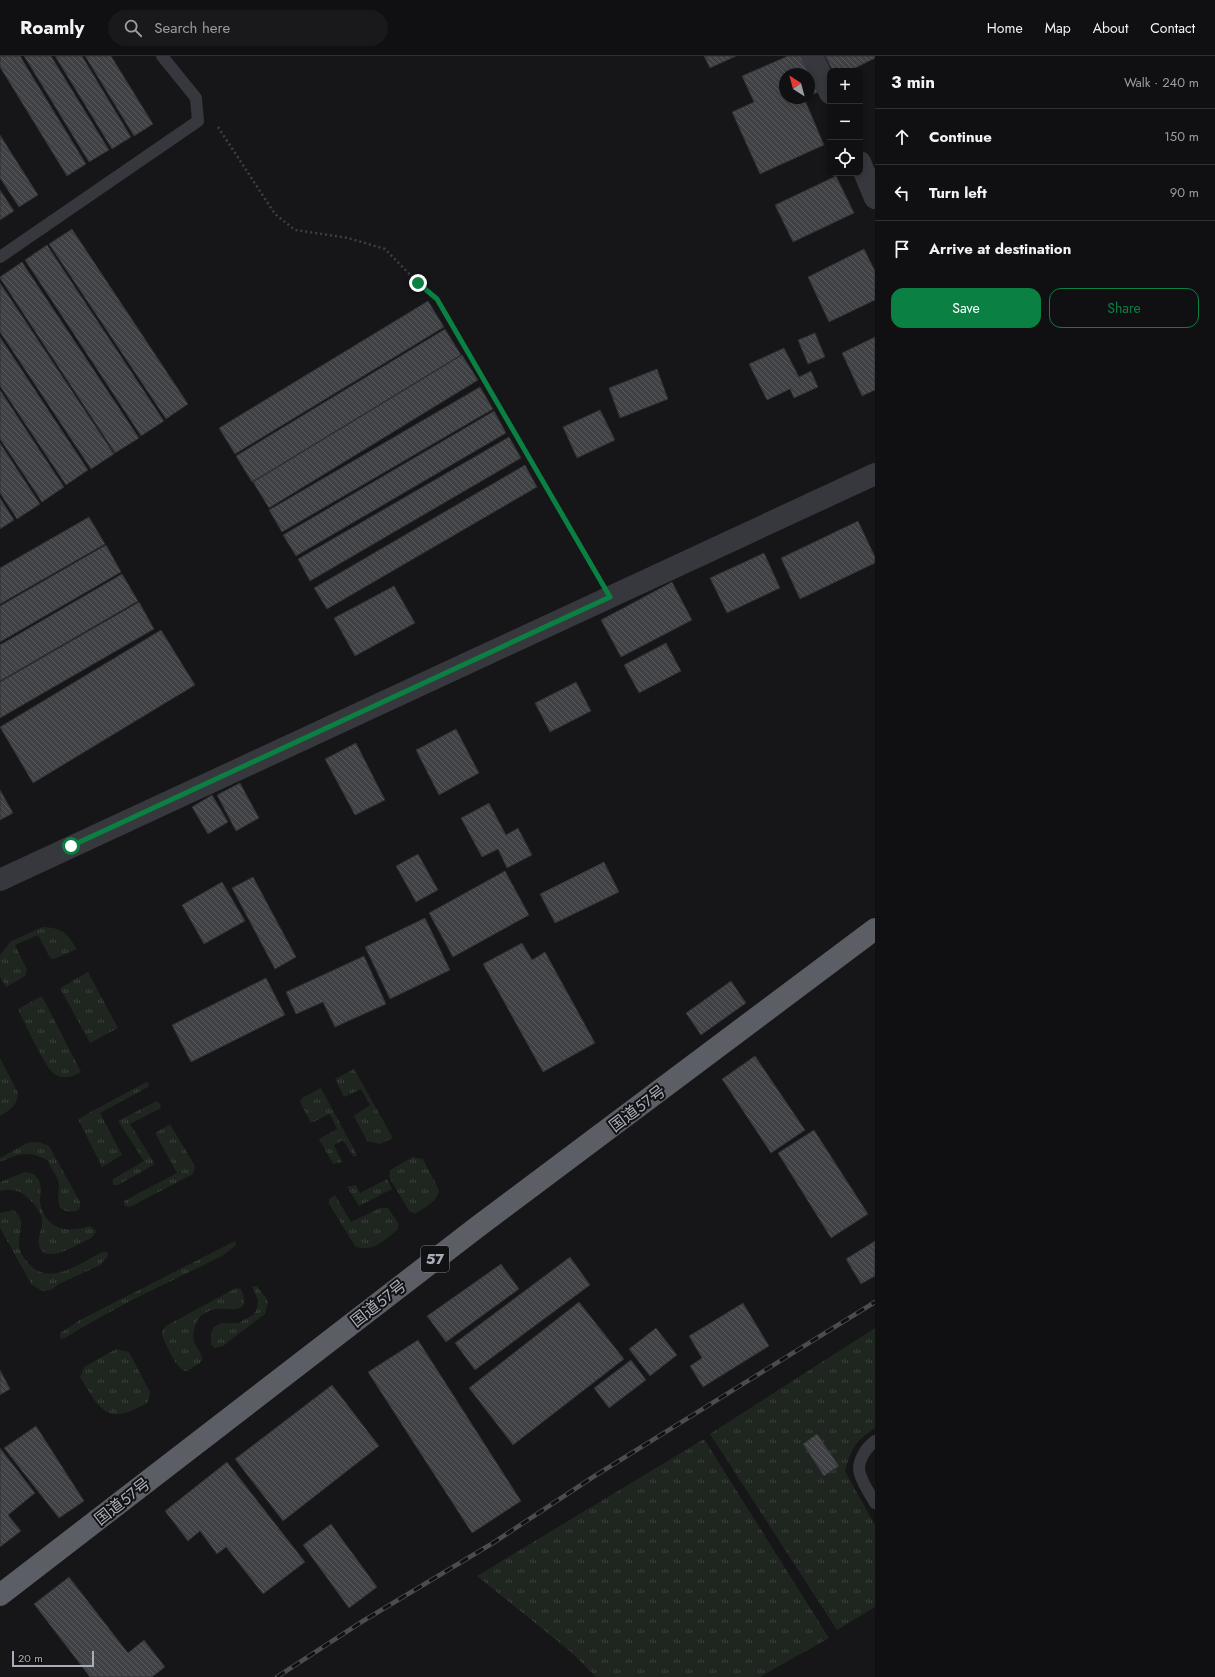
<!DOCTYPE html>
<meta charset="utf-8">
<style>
:root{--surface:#101012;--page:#19191b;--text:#f1f3f6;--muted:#9c9d9f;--line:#303032;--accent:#0b8043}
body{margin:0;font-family:Jost,"Noto Sans JP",sans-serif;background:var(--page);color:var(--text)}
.controls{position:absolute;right:12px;top:12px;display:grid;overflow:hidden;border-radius:8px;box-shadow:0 2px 6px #0003}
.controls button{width:36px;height:36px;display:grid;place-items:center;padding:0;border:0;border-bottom:1px solid var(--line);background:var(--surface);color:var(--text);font:20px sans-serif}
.compass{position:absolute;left:779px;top:12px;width:36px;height:36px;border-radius:50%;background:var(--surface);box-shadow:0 2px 6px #0003;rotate:324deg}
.scale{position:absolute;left:12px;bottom:10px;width:82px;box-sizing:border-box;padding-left:4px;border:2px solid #a8adb8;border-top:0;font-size:11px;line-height:14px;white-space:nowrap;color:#a8adb8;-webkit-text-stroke:3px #111113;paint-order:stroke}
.stop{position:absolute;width:12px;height:12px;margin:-9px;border:3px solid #0b8043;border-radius:50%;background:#fff}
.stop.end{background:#0b8043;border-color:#fff;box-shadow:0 1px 4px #0008}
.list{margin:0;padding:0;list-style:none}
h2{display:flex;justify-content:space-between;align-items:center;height:52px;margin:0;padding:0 16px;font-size:17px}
h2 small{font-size:13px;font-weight:400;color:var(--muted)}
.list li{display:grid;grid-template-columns:26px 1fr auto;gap:12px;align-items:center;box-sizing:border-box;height:56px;padding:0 16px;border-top:1px solid var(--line)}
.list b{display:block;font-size:15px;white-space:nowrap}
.list em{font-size:13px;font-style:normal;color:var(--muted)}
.actions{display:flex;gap:8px;padding:12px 16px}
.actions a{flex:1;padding:9px 0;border:1px solid var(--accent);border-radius:12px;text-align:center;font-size:14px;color:var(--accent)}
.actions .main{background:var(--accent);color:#fff}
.icon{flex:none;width:22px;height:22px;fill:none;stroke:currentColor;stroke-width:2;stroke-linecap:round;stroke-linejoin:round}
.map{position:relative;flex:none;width:875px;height:1621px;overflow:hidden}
header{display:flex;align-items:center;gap:24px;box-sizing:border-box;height:56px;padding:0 20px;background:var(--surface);border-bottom:1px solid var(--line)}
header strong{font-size:19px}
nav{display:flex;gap:22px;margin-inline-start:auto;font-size:14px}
.search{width:280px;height:36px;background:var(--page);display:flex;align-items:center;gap:10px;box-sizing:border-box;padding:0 14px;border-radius:22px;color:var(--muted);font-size:15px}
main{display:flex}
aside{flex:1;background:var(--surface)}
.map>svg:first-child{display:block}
.grass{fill:url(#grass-tufts)}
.building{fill:url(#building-back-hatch);stroke:#303034}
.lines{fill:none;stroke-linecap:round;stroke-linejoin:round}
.path{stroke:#3d3f44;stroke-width:2.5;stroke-dasharray:2 3;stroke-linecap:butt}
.service{stroke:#37383d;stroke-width:12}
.minor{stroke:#37383d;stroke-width:22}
.tertiary{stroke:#37383d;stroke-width:22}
.trunk{stroke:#5b5e65;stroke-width:22}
.rail-casing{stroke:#4a4c52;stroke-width:4.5}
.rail{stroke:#111113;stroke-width:3;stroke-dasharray:9;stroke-linecap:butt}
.route{stroke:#0b8043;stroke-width:5}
.labels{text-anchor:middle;stroke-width:4;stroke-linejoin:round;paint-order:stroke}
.shield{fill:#111113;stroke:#7b7e86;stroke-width:1}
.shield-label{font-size:15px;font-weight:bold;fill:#a8adb8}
.street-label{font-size:16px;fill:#a8adb8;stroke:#111113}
</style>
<header>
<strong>Roamly</strong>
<div class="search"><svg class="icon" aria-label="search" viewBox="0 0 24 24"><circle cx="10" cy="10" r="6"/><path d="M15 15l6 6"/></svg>Search here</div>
<nav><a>Home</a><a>Map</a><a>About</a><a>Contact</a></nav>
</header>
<main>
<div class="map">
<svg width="875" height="1621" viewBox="0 0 875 1621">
<defs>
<pattern id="grass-tufts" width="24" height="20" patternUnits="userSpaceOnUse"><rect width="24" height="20" fill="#1e261f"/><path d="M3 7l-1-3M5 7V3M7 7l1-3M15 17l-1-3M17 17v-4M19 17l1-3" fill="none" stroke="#3c433d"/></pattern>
<pattern id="building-back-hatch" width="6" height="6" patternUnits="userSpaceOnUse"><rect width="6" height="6" fill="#404145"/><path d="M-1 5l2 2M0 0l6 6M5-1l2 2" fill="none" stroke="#595a5e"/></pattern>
</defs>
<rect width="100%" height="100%" fill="#161618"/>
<path class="grass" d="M43 871C62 872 67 877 77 893L54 903 50 902 38 879 15 889 27 914 25 920 6 931 0 921V899L11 885Z
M88 916 118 972 90 987 60 932Z
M42 940 81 1016C73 1021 63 1024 54 1018 45 1011 24 966 18 953Z
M0 1002 18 1037C18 1049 10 1054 0 1060Z
M354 1013 393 1082 380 1088 367 1085 354 1060 370 1049 361 1033 344 1041 335 1023Z
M146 1026 149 1028 148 1031 100 1057 122 1099 102 1111 78 1063Z
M321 1032 357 1099 354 1101 343 1084 334 1089 342 1106 333 1108 319 1083 337 1073 330 1058 311 1067 300 1046 302 1042Z
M157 1045 160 1048 161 1052 130 1068 155 1108 118 1129H113V1123L144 1105 118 1065Z
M170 1068 195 1110 193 1118 130 1151 125 1150 124 1145 177 1117 155 1077Z
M39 1086 49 1090 80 1146V1151L77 1155C49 1159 62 1137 58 1124 55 1117 50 1110 47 1104 28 1094 19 1098 0 1106V1102L27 1087Z
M413 1101 423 1103 439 1134C437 1146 424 1152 415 1158L409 1155 389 1121 390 1114Z
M25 1116C32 1117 36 1118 39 1125 42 1131 40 1140 40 1146 44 1173 68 1178 90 1170L96 1175 95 1178 91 1182C80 1187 44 1211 39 1189 37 1181 43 1173 42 1165 42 1156 34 1148 28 1142 21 1134 10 1132 0 1135V1126Z
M387 1123 392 1133 359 1150 347 1131 356 1129 360 1137Z
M335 1139 351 1166 380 1152H388L398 1167V1173C386 1183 372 1198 355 1190L329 1148V1143Z
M13 1154C28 1166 18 1173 19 1188 19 1195 23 1201 28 1207 49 1232 80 1207 102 1196H107L108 1200 100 1209 59 1228 51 1234 43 1235 32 1229 0 1172V1157Z
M235 1185 236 1189 222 1200 128 1246 83 1271 65 1282 60 1283V1277L80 1264Z
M252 1230H257L266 1242 268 1247 265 1258 223 1290 214 1292 211 1288V1278L214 1271 221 1267H238L253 1259 257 1253 258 1244Z
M236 1232 241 1233C253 1261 228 1251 215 1253 210 1254 205 1257 201 1260 195 1266 192 1277 194 1286 196 1291 202 1297 202 1303 201 1307 197 1309 193 1311 191 1313 188 1315 185 1315 176 1313 166 1288 162 1279V1275L166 1270Z
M875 1272V1372C855 1386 852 1391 845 1415L875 1469V1551L837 1574 710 1378Z
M116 1293 129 1296 150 1336 148 1346C107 1371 101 1355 80 1321L84 1311Z
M704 1383 829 1582 760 1621H596L571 1596 477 1520Z"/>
<path class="building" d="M0 0H20L86 108 67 120 0 11Z
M24 0H51L109 94 89 106Z
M55 0H82L131 81 112 93Z
M85 0H111L153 68 134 80Z
M704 0H736L710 12Z
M788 0H802L818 36 809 40V18H785V42H804L824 89 760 118 732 56 754 46 742 20Z
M825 0H875V2L849 15H833Z
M0 79 38 139 19 151 0 122Z
M836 120 854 157 793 186 775 149Z
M0 134 14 155 0 164Z
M72 173 188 348 166 363 49 188Z
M47 189 164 365 141 380 25 204Z
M864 193 875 215V244L829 266 808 221Z
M22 206 139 382 115 397 0 222V221Z
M0 227 114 398 91 413 0 276Z
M428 245 444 271 235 398 219 372Z
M445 273 461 299 252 426 236 400Z
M815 277 825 301 808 308 798 284Z
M0 281 88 414 66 429 0 330Z
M875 281V334L862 340 842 297Z
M784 292 799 321 811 315 818 331 794 342 790 333 767 344 749 308Z
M462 299 478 324 269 452 253 426Z
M657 313 668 343 620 362 609 332Z
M480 331 493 353 282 476 269 454Z
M0 334 64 431 42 446 0 383Z
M600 354 615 384 577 402 563 371Z
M494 355 506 377 296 500 283 479Z
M509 381 521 402 310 525 298 503Z
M0 387 40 448 17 463 0 437Z
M525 409 537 431 327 553 314 532Z
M0 442 14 464 0 473Z
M89 461 105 488 0 548V512Z
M858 465 875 501V507L800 543 781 502Z
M106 489 121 516 0 586V550Z
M764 497 780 532 727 557 710 522Z
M122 518 138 545 0 625V589Z
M672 526 692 564 621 601 601 564Z
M394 530 415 567 355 600 334 562Z
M139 546 154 573 0 662V626Z
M161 574 195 629 33 727 0 671Z
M666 587 681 615 639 637 624 609Z
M576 626 591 655 550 676 535 647Z
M456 673 479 717 439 739 416 694Z
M356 687 385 744 355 759 325 703Z
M240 727 259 762 236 775 217 739Z
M0 734 13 757 0 764Z
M212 739 228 766 208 778 192 751Z
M489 747 506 779 518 772 532 799 507 812 498 793 482 801 461 762Z
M418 798 438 834 416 846 396 810Z
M604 806 619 836 555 867 540 838Z
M505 815 529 859 453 901 429 857Z
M253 821 296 901 275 913 232 832Z
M222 826 245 865 204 888 182 849Z
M425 862 450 914 390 943 365 891Z
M522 887 532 904 545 896 595 987 543 1016 483 908Z
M364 900 386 948 335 971 323 946 296 958 286 936Z
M266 922 285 959 191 1006 172 969Z
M731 925 746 947 701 979 686 957Z
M755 1000 805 1074 771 1097 722 1023Z
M814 1074 868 1158 831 1182 778 1097Z
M875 1185V1220L861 1228 846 1203Z
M570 1201 590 1229 475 1314 455 1287Z
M501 1208 519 1233 446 1286 427 1260Z
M579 1246 624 1303 513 1389 469 1332Z
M743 1247 769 1290 703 1331 690 1310 702 1302 689 1280Z
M656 1272 677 1299 650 1320 629 1293Z
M418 1284 521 1445 472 1477 368 1316Z
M631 1304 646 1324 609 1352 594 1332Z
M0 1314 10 1333 0 1339Z
M332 1329 379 1390 283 1465 235 1403Z
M36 1370 84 1445 59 1462 4 1392Z
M817 1378 839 1410 824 1420 803 1388Z
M0 1392 35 1437 8 1459 21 1475 0 1491Z
M227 1406 305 1506 263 1538 226 1491 217 1498 200 1475 188 1485 165 1455Z
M331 1468 377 1531 349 1552 303 1489Z
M69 1521 128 1597 144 1584 165 1611 152 1621H90L34 1548Z"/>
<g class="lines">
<path class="path" d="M218 71 275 158 295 174 348 182 385 193 418 227 437 243 598 519"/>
<path class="service" d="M0 201 198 65 196 42 162 0
M875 1385C866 1391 856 1407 860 1418 863 1428 870 1438 875 1447"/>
<path class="minor" d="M812 0 830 37
M860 106 875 142"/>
<path class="tertiary" d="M0 824 875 418"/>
<path class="trunk" d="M0 1539 476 1172 875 873"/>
<g class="rail-casing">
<path id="rail" d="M277 1621 363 1565 493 1487 593 1421 875 1246"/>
</g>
<use href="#rail" class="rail"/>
</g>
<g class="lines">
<path class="route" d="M71 790 610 541 437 243 418 227"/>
</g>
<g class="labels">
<rect class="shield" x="421" y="1190" width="28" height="26" rx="3"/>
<g class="shield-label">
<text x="435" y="1208">57</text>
</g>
<g class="street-label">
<text transform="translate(637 1052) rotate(-37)" y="6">国道57号</text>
<text transform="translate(378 1247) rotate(-38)" y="6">国道57号</text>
<text transform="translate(122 1445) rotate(-38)" y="6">国道57号</text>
</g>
</g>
</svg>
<div class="controls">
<button>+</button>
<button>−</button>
<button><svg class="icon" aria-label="locate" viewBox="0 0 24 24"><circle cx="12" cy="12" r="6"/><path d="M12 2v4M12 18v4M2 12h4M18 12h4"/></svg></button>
</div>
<svg class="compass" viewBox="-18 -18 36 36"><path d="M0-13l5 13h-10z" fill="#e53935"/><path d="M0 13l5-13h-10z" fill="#9c9d9f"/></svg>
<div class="scale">20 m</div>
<div class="stop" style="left:71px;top:790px"></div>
<div class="stop end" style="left:418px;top:227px"></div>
</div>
<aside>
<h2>3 min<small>Walk · 240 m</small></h2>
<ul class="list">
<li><svg class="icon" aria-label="ahead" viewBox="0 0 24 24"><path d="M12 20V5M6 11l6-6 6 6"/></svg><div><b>Continue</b></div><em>150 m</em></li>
<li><svg class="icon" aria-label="left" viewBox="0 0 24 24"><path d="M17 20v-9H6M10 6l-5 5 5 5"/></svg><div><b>Turn left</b></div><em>90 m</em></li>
<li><svg class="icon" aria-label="arrive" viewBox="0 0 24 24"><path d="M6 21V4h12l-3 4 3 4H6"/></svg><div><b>Arrive at destination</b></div></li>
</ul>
<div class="actions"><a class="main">Save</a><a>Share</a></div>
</aside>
</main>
